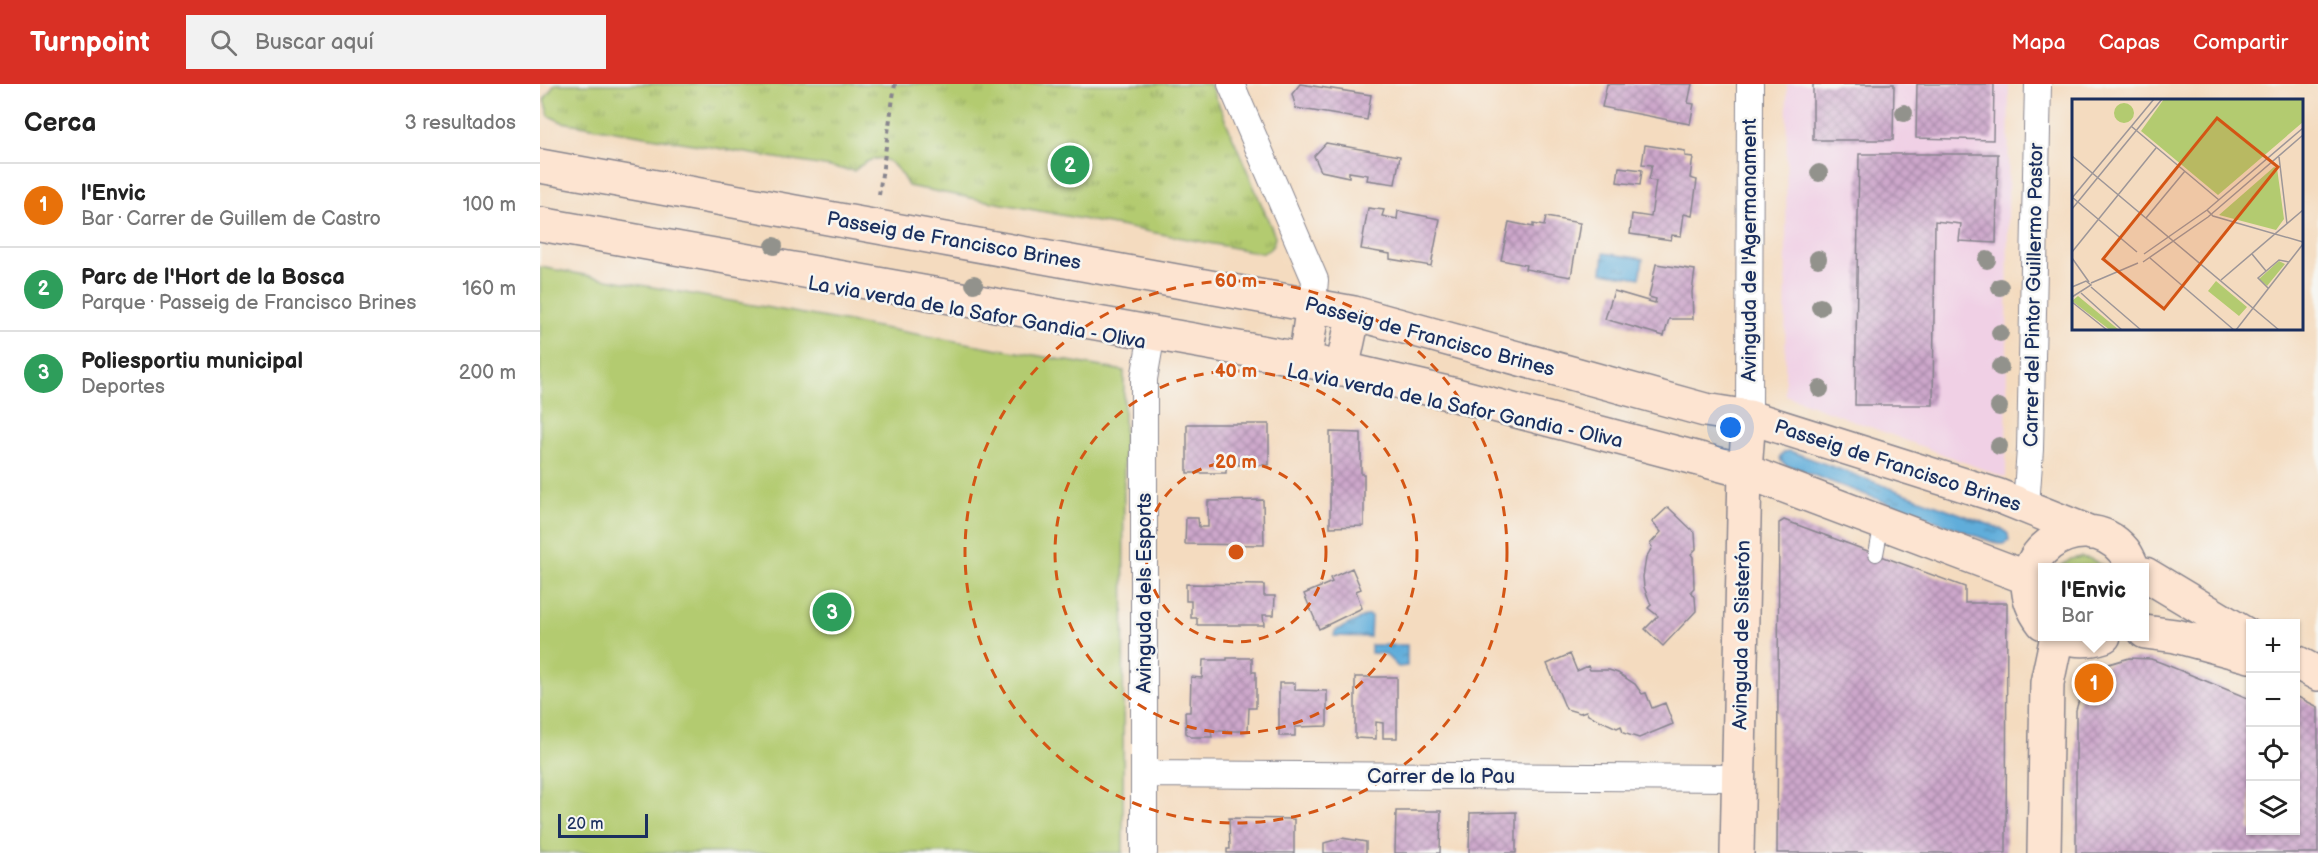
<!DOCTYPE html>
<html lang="es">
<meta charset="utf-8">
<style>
:root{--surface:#fff;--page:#f2f2f2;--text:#222;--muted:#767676;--line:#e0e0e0;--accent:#d93025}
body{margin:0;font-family:"Balsamiq Sans",sans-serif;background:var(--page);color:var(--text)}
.controls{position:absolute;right:18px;bottom:18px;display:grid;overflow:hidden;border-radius:0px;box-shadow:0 2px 4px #0004}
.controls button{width:54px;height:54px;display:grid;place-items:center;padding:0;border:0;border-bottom:2px solid var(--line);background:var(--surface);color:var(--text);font:30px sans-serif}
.scale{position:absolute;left:18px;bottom:15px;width:90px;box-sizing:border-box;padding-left:6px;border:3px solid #1b2f5e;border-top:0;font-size:16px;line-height:21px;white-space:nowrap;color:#1b2f5e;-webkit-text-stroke:4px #f6f6f2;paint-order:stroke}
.you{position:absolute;left:1191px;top:344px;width:21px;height:21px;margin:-15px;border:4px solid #fff;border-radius:50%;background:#1a73e8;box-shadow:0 0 0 9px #1a73e833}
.badge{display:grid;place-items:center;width:39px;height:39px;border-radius:50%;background:var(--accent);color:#fff;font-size:20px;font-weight:700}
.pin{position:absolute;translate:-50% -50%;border:3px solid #fff;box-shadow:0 2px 6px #0006}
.popup{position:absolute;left:1498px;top:479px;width:111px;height:78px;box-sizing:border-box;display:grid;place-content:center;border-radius:0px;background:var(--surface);filter:drop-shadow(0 2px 4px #0005);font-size:20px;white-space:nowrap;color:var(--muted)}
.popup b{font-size:22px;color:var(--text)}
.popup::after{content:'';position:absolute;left:50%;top:100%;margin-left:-12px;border:12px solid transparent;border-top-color:var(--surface)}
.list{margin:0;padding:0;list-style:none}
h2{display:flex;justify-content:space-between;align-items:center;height:78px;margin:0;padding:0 24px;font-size:26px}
h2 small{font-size:20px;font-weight:400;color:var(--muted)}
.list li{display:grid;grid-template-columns:39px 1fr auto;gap:18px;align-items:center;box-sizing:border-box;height:84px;padding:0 24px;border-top:2px solid var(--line)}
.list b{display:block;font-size:22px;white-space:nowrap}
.list p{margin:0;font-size:20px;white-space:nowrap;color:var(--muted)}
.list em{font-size:20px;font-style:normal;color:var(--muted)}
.icon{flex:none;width:33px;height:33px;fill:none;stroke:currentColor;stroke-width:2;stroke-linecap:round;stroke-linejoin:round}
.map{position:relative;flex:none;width:1778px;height:769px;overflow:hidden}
header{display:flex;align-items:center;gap:36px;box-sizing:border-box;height:84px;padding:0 30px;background:var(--accent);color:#fff}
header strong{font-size:28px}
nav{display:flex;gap:33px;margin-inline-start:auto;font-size:21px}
.search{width:420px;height:54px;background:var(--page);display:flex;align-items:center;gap:15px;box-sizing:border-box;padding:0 21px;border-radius:0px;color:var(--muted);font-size:22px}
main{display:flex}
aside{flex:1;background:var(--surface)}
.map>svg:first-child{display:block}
.built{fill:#f0d0e5}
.grass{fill:url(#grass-tufts);stroke:#677d67;stroke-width:1.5}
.pitch{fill:#b3cb70;stroke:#677d67;stroke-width:1.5}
.water{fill:url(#water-ripples);stroke:#3e6e9c;stroke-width:1.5}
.building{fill:url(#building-cross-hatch)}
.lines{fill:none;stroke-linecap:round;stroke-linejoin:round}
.lane-casing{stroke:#88858e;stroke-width:16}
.street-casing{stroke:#88858e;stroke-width:28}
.secondary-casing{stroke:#88858e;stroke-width:36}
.path{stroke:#88858e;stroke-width:4;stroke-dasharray:4.5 4.5;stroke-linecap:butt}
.lane{stroke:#fff;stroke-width:14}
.street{stroke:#fff;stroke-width:26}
.secondary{stroke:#fde4d1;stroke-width:33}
.tree{fill:#92928c}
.ring{fill:none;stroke:#d45514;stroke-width:3;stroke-dasharray:10 8}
.labels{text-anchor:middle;stroke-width:5;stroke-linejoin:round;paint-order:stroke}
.street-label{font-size:20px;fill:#1b2f5e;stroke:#f6f6f2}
.inset-road{fill:none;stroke:#9d9698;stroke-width:1.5}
.view{fill:#d45514;fill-opacity:0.15;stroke:#d45514;stroke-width:3}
.inset-edge{fill:none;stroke:#1b2f5e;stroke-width:3}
.centre{fill:#d45514;stroke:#f6f6f2;stroke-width:3}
.ring-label{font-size:18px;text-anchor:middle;font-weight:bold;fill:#d45514;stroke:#f6f6f2;stroke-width:5;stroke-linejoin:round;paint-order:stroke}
</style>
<header>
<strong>Turnpoint</strong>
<div class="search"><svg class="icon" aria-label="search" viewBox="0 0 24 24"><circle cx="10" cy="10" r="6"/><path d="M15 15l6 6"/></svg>Buscar aquí</div>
<nav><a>Mapa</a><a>Capas</a><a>Compartir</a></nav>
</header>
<main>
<aside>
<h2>Cerca<small>3 resultados</small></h2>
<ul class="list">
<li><span class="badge" style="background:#e8710a">1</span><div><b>l'Envic</b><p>Bar · Carrer de Guillem de Castro</p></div><em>100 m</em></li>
<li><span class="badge" style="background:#2e9e5b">2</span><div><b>Parc de l'Hort de la Bosca</b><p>Parque · Passeig de Francisco Brines</p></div><em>160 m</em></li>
<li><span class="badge" style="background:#2e9e5b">3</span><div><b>Poliesportiu municipal</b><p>Deportes</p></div><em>200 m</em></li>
</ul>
</aside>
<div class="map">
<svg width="1778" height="769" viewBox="0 0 1778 769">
<defs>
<pattern id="grass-tufts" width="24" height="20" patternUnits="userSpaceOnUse" patternTransform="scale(1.5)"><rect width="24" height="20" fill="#b3cb70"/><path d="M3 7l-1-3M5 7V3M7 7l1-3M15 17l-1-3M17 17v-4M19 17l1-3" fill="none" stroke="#91a55f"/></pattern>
<pattern id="water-ripples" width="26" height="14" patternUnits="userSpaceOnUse" patternTransform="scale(1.5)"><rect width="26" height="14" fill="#61adda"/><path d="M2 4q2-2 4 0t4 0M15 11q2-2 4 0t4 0" fill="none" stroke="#4f8db4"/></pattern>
<pattern id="building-cross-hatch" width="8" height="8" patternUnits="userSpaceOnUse" patternTransform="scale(1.5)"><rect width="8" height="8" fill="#cda7cb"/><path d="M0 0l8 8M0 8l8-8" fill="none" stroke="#a688a8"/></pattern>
</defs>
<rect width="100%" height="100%" fill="#f6f6f2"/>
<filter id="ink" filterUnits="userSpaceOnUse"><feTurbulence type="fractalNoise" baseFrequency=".0167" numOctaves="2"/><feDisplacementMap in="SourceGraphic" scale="12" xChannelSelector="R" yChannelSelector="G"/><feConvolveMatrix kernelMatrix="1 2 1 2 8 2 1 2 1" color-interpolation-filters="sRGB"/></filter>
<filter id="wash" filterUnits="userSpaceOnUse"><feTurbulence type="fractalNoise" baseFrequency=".008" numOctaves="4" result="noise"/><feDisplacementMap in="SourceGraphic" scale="24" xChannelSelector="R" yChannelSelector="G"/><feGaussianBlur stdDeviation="1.35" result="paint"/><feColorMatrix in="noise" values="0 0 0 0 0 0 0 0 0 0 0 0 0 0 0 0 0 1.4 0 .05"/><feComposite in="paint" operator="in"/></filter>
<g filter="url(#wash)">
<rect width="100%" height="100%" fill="#f4dbbf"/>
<path class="built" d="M1247 0H1469L1466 394 1245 311Z"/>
<path class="grass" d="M15 0H670L735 152C734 162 732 166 721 169L368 102C354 75 339 64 314 87L22 38 9 32 4 16Z
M1541 473 1551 475 1565 483H1520L1531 475Z"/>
<path class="pitch" d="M0 183 584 287 583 769H0Z"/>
<path class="water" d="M1064 169 1103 175 1100 194 1062 188Z
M1250 367 1464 446 1468 450 1469 457 1465 460H1458L1246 381 1241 377 1240 373 1244 368Z
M828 531 831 532 830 553 794 552 795 547Z
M831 561H867V582L858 583 845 570 831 569Z"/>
<g id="blocks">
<path class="building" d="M760 0 831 11 827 36 756 24 752 10Z
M1067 0H1152L1148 19 1154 20 1150 40 1062 23Z
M1273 0H1354L1353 56H1273Z
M1377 0H1454L1453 56 1376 54Z
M786 59 860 72 855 100 827 96 828 91 809 88V93L781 87 774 72Z
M1105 61 1145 67V72L1153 73 1150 94 1157 96 1152 132 1144 130 1141 152 1132 151 1131 156 1090 150 1092 130 1111 133 1116 97 1109 96 1112 81 1102 80Z
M1319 70H1458L1456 159 1419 157 1421 140 1395 137 1393 321H1315Z
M1079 83 1102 86 1100 101 1077 98Z
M828 124 844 126 842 132 857 135 858 127 900 135 891 182 850 175V170L821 165Z
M1006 133 1040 139 1031 193 985 185 986 181 961 176 969 138 993 143V140L1004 142Z
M1116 180 1155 186 1152 208 1153 235H1129L1124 252 1065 235 1074 207 1115 219 1116 215 1109 213Z
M647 340H729V381H698V374H686V389H647Z
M790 348 821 349V390H824V442L790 443Z
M723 416 724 461 645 460 646 434H658L659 443H668V417Z
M1128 423 1155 449 1156 465 1151 470 1153 473 1154 504 1151 507 1155 513 1156 527 1123 562 1105 545 1118 532 1108 524 1111 521 1104 503 1103 493 1106 474 1112 463 1110 460 1121 448 1112 438Z
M1244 436 1425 503V519H1467L1466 769H1237L1239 439Z
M812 484 821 505 816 507 822 524 779 545 764 510 792 498 790 494Z
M646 500 724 501V512H735L734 531H723L724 541H657V534H651V517H646Z
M1030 570 1037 587 1048 582 1050 586H1069L1078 589 1095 600 1102 610 1106 609 1112 624 1125 619 1133 640 1099 654 1083 649 1081 642 1077 644 1048 631 1046 627 1040 629 1026 625 1007 580Z
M687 574H712V588H716V624H709L708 647H671L672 653H651L646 649 645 628H650L651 593 662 594 663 576H687Z
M1589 574 1611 575 1622 579 1710 615V746H1756V612L1778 623V769H1536V626L1541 609 1553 593 1569 580Z
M815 593H857V654H843V639L836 638V655L815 654Z
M739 599H755V606L787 607V642L755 643V652H739Z
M856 727H901L900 769H855Z
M976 728V769H929L930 729Z
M689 734 754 735V769H687V765H690Z
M802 754 826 758V769H784V759Z"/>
</g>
</g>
<g filter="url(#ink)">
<use href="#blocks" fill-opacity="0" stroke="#88858e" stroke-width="1.5"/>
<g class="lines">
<g class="lane-casing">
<path id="lane" d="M1336 470 1342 438"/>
</g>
<g class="street-casing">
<path id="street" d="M691 0 775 196 773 220
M1209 333 1210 0
M1486 422 1490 365 1498 0
M604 690 1198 694
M604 769V295L612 249"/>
</g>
<g class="secondary-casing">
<path id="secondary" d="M0 82 814 229 1165 326 1209 333 1459 412 1551 449
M0 140 765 276 912 310 1205 387 1488 494
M765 276 773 220
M802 285 814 229
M1605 490 1710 553
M1503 539C1453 474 1543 417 1584 467 1588 472 1590 478 1593 484
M1605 548 1636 552 1710 572
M1521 552C1537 557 1549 557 1564 552
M1756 578 1778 590
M1197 769 1205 387 1209 333
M1504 769 1507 599 1517 552"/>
</g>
<path class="path" d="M339 111 355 0"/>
<use href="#lane" class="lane"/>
<use href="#street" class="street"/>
<use href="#secondary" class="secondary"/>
</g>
<g class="tree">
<circle cx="1364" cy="29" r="9"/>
<circle cx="1279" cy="89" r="9"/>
<circle cx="234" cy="162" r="9"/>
<circle cx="1278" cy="175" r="9"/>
<circle cx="1447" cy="176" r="9"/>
<circle cx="434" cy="200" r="9"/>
<circle cx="1460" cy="203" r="9"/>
<circle cx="1280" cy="223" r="9"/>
<circle cx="1460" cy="249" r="9"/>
<circle cx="1460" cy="283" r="9"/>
<circle cx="1280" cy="305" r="9"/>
<circle cx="1459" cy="323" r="9"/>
<circle cx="1459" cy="362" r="9"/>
</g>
</g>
<g class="ring">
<circle cx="696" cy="468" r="90"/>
<circle cx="696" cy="468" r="181"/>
<circle cx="696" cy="468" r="271"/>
</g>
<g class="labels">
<g class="street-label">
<text transform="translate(414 156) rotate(10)" y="7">Passeig de Francisco Brines</text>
<text transform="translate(1209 166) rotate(-90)" y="7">Avinguda de l'Agermanament</text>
<text transform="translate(1493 211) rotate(-89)" y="7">Carrer del Pintor Guillermo Pastor</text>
<text transform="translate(437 228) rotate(10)" y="7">La via verda de la Safor Gandia - Oliva</text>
<text transform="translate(890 252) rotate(15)" y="7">Passeig de Francisco Brines</text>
<text transform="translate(915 321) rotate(12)" y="7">La via verda de la Safor Gandia - Oliva</text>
<text transform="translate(1358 381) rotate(18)" y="7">Passeig de Francisco Brines</text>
<text transform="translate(604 509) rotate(-90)" y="7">Avinguda dels Esports</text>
<text transform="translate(1201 551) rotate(-89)" y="7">Avinguda de Sisterón</text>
<text x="901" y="699">Carrer de la Pau</text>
</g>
</g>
<g transform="translate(1532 15)">
<rect width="231" height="231" fill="#f4dbbf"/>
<path d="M202 68 205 69 212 120 204 131 147 116ZM207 162 213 165 195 187 187 180ZM6 197 47 231H38L0 202Z" fill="#b3cb70"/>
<path d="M92 0H231V23L146 96 69 32ZM42 14a10 10 0 1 1 20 0a10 10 0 1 1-20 0ZM144 182 175 208 167 217 136 192Z" fill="#b3cb70"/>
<path class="inset-road" d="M59 27 147 101M0 57 207 231M207 58 215 125M0 98 65 153M0 99 82 0M0 110 90 0M135 111 141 117 231 143M74 119 113 72M0 153 84 49M72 155 135 111 231 29M180 155 194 172M0 159 17 183M78 159 162 231M71 163 136 118 231 36M149 181 231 111M19 184 66 164M0 188 14 182 19 186 0 198M19 188 69 231M196 189 186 179 207 161 217 163M9 194 50 231M0 203 35 231M164 231 231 145"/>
<path class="view" d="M145 19 206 68 92 210 31 160Z"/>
<rect width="231" height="231" class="inset-edge"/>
</g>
<circle cx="696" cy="468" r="9" class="centre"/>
<g class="ring-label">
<text x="696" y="203">60 m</text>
<text x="696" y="293">40 m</text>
<text x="696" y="384">20 m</text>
</g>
</svg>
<div class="controls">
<button>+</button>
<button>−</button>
<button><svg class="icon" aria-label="locate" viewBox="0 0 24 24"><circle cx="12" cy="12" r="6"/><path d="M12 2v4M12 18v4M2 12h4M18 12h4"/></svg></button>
<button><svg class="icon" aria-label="layers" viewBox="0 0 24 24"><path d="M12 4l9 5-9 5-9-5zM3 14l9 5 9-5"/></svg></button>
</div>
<div class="scale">20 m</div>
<div class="you"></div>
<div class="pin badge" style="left:1554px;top:599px;background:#e8710a">1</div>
<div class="popup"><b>l'Envic</b>Bar</div>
<div class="pin badge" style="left:530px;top:81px;background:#2e9e5b">2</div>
<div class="pin badge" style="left:292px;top:528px;background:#2e9e5b">3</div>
</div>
</main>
